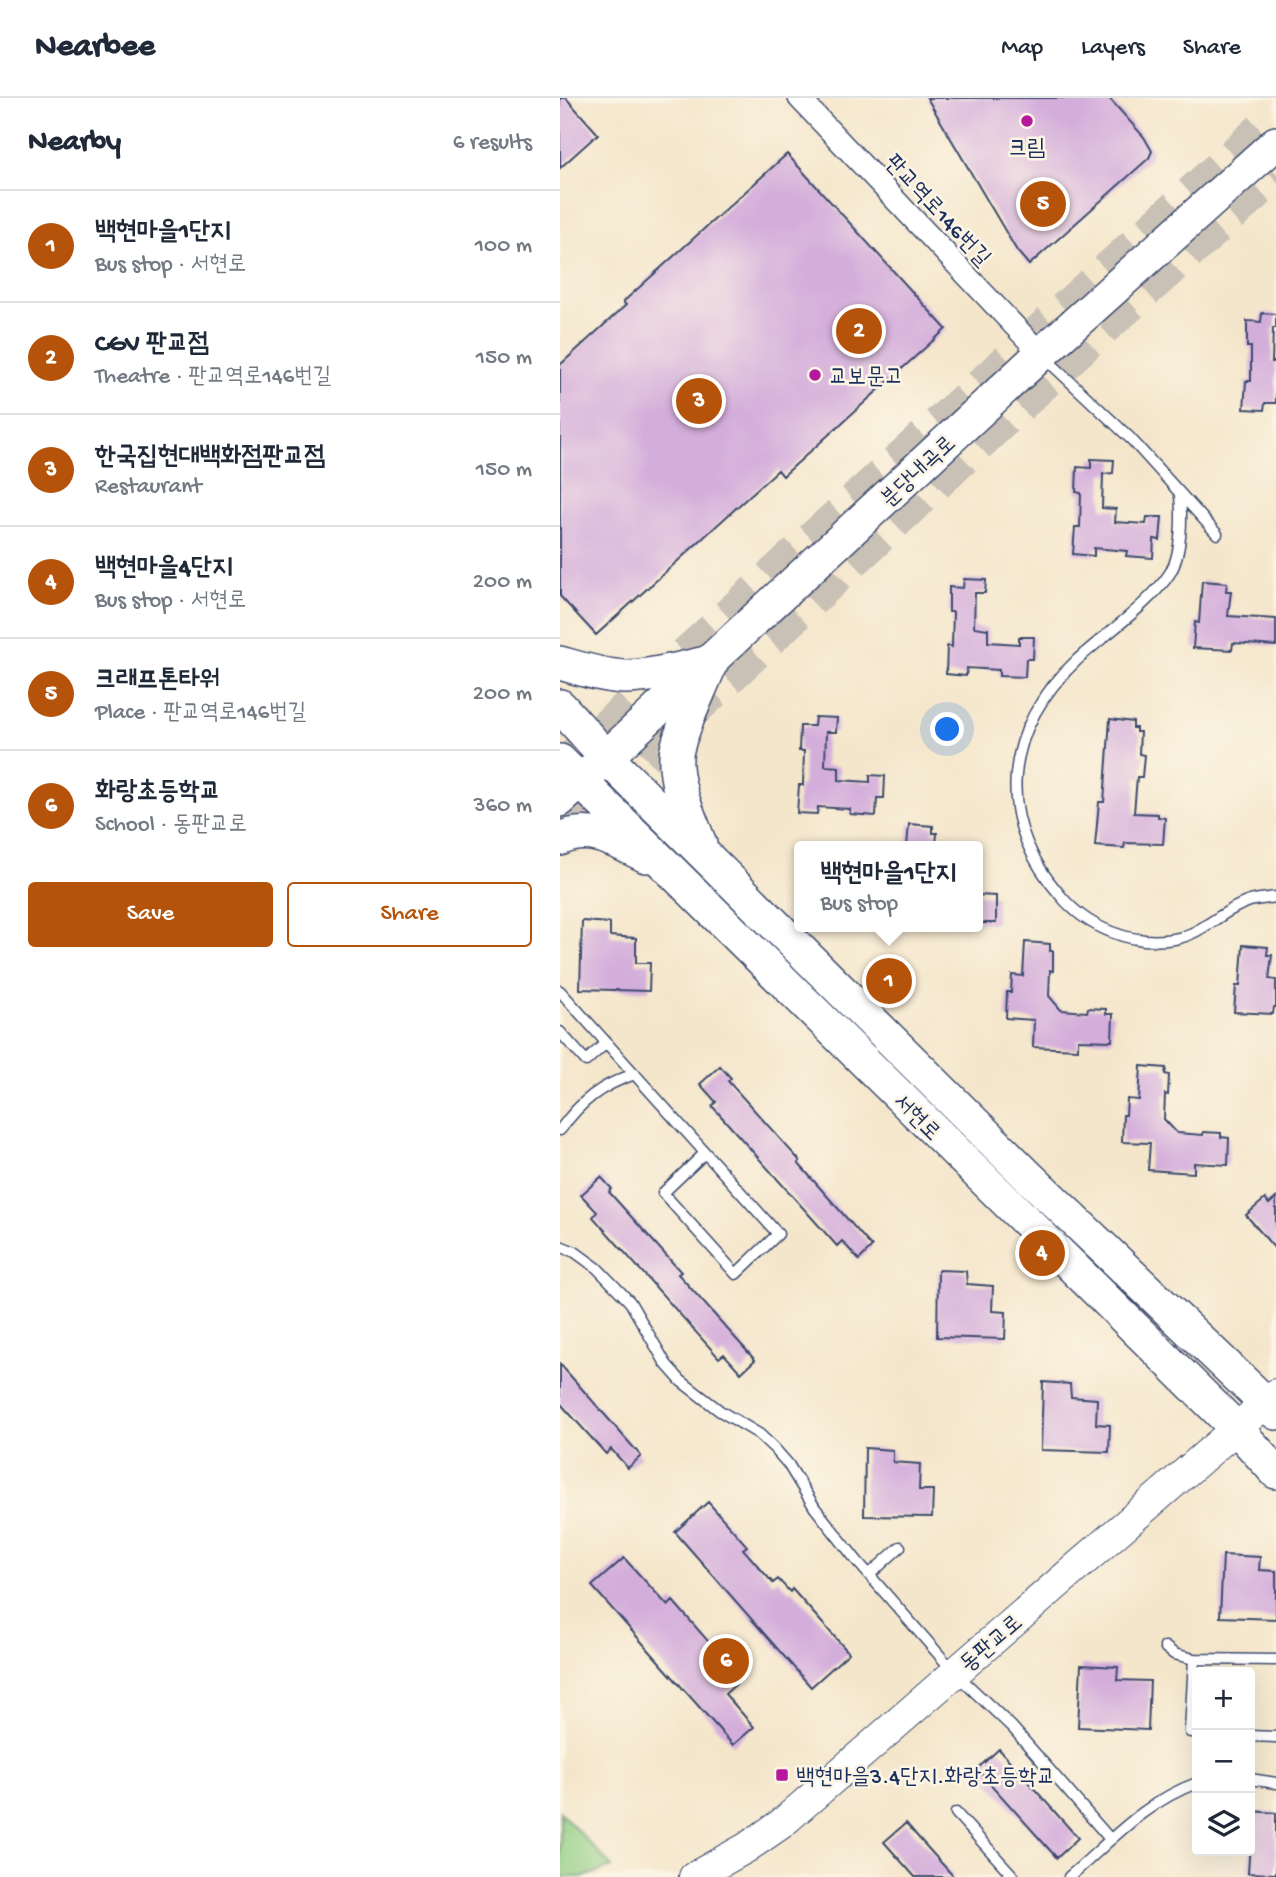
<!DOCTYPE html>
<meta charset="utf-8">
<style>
:root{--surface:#fff;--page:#f2f2f3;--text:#1f2937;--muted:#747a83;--line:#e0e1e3;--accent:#b45309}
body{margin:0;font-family:"Gochi Hand","Poor Story",sans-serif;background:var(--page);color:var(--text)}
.controls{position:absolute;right:21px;bottom:21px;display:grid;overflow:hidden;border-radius:7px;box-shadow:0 7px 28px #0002}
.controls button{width:63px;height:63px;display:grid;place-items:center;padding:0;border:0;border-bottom:2px solid var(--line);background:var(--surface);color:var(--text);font:35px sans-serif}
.you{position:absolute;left:388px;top:632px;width:24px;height:24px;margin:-18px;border:5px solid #fff;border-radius:50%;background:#1a73e8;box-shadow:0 0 0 10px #1a73e833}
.badge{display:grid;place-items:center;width:46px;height:46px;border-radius:50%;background:var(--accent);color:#fff;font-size:23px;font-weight:700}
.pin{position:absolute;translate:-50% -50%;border:4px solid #fff;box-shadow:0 2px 7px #0006}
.popup{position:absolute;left:234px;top:743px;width:189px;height:91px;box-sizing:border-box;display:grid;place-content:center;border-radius:7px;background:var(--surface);filter:drop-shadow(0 2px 5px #0005);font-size:23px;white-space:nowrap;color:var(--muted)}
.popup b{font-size:26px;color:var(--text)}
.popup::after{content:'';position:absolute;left:50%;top:100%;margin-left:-14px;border:14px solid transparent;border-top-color:var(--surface)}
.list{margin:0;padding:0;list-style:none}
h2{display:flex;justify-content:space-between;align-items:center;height:91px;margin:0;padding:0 28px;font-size:30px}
h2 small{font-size:23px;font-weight:400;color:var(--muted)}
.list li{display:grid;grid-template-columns:46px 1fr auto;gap:21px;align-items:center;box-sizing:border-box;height:112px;padding:0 28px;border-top:2px solid var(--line)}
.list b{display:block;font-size:26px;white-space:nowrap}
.list p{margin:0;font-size:23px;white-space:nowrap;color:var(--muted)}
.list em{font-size:23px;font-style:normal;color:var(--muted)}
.actions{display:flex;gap:14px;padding:21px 28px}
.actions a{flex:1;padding:16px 0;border:2px solid var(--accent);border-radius:7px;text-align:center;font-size:24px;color:var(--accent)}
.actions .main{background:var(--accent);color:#fff}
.icon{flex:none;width:38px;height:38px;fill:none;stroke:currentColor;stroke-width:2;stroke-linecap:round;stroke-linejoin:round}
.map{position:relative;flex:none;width:716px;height:1779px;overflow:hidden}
header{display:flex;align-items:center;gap:42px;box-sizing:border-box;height:98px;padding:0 35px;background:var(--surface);border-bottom:2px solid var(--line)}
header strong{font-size:33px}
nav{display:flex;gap:38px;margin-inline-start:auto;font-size:24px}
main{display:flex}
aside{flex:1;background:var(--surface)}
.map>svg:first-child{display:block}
.green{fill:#8fcc81;stroke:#557e70;stroke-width:2}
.building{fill:#d4aedb}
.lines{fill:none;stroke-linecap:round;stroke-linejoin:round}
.highway-tunnel{stroke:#c9c1b5;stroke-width:38;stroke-dasharray:38 19;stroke-linecap:butt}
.lane-casing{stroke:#3c4a6e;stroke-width:13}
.street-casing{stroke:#3c4a6e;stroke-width:24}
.secondary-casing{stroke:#3c4a6e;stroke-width:32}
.primary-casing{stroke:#3c4a6e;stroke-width:36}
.lane{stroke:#fff;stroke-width:10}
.street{stroke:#fff;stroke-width:21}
.secondary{stroke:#fff;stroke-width:30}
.primary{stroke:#fff;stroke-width:33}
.poi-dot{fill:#b5179e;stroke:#fcf5e5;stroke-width:2.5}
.labels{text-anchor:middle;stroke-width:5;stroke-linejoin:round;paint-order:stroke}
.poi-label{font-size:23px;fill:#1b2f5e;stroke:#fcf5e5;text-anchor:start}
.street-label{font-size:23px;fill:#1b2f5e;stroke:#fcf5e5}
</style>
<header>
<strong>Nearbee</strong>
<nav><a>Map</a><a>Layers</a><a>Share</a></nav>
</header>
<main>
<aside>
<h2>Nearby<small>6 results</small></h2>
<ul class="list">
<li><span class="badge">1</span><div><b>백현마을1단지</b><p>Bus stop · 서현로</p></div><em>100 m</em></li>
<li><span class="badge">2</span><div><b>CGV 판교점</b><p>Theatre · 판교역로146번길</p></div><em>150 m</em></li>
<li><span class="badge">3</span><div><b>한국집현대백화점판교점</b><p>Restaurant</p></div><em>150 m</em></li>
<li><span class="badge">4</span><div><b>백현마을4단지</b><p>Bus stop · 서현로</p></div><em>200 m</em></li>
<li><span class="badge">5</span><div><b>크래프톤타워</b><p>Place · 판교역로146번길</p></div><em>200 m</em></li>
<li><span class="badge">6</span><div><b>화랑초등학교</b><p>School · 동판교로</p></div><em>360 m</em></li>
</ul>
<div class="actions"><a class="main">Save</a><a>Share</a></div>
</aside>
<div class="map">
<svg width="716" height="1779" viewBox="0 0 716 1779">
<rect width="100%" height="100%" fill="#fcf5e5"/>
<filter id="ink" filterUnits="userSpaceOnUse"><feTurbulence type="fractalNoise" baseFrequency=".0143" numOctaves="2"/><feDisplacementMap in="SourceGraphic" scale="14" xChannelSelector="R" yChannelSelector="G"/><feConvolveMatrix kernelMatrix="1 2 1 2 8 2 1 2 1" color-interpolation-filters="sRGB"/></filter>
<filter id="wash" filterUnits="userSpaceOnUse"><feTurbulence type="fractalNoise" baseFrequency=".00686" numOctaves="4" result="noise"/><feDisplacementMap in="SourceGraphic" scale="28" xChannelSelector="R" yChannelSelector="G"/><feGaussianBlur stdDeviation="1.57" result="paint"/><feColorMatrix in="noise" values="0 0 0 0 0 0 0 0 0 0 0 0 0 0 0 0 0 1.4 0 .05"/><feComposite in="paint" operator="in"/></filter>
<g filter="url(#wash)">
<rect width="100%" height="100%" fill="#f4e6cb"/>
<path class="green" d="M0 1714 52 1769 24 1779H0Z"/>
<g id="blocks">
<path class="building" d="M0 0H6L38 36 0 70Z
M367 0H549L584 39 592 53 589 60 469 167 457 153Z
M227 56 386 231 223 378 218 372 36 537 0 498V267L66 207 63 204Z
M702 215 716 216V230H713L712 264H716V305H705L704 312 684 311 686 283H691V249H687V223L701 224Z
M531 361 554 362 553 375 543 376 542 410 556 411 555 424 586 426 587 419H602L600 442 594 441 593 460 566 458 567 453 534 450V458L513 456 515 429H520L521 395 516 394 517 369 531 370Z
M404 481 426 482 425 495H415L414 529 428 531V544L459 546V539H474L473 561H466L465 579 439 578V572L407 570 406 578 386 576 387 548 392 549 393 514H389V489L403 490Z
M642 483 667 485 666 493H671L668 518 716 521V548L673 545 672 552 633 550 635 524 639 525Z
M255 619 277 620 276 634H266L265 668 279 669V682L310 684V677L325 678 324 700H317L316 718 290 716V711L258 709 257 716 237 715 239 687H243L244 653H239L240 628H254Z
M550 621 573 624V630H576V634H580L579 656 584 657 582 679H577L574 715 598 716V719L605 720 603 746 565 745 564 750 535 748 539 704H544Z
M349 726 373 728V735H377L376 748H347Z
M418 797 436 798V825H418Z
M22 823 50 825V838L76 840V865H90L89 893 20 891Z
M465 844 490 846V853H493V873L490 872 489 898 501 912 527 914 528 910 546 911V916H553L552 943 518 942V951L473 949 474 922 446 920 447 894H451L452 877 463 878Z
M683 847 708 849 707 857H712L709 881 716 882V909H714L713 916 674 914 676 888H680Z
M160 968 171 980 168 983 240 1063 238 1065 312 1149 299 1162 282 1143 277 1148 152 1008 156 1004 140 986Z
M581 968 606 970 605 976 609 977 608 997 605 996 604 1021 617 1035 643 1037V1034L661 1035V1039L669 1040 668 1067 634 1065V1075L588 1072 590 1045 562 1044 563 1017H566L567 1001 579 1002Z
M41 1079 52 1091 49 1094 121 1174 118 1176 195 1262 181 1275 164 1256 159 1260 33 1119 37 1114 21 1097Z
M716 1100V1152L686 1117 705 1101 709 1106Z
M378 1172 406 1173 407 1186 433 1188 432 1213 446 1214 445 1241 377 1239Z
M0 1266 81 1358 68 1370 51 1351 46 1356 0 1305Z
M483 1284 510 1286 511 1299 537 1301 536 1326 550 1327 549 1354 481 1352Z
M305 1350 333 1352V1364L360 1366 359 1392H373L372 1419 304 1418Z
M148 1404 187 1448 183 1451 213 1485 218 1481 230 1494 232 1491 289 1555 251 1589 115 1434Z
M663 1457 700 1459 699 1472 716 1473V1521L660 1519Z
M64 1460 108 1508 113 1503 148 1543 160 1560 156 1563 176 1586 165 1596 194 1629 173 1647 32 1488Z
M521 1567 558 1569 557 1582 590 1583 588 1632 518 1629Z
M439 1651 518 1740 497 1760 417 1671Z
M692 1713 716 1715V1776L688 1775Z
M346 1725 358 1739 394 1779H355L324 1744Z"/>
</g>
</g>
<g filter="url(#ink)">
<use href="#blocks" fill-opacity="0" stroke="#3c4a6e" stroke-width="2"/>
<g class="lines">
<path class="highway-tunnel" d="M0 673 716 20
M0 735 524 245 716 75"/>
<g class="lane-casing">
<path id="lane" d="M483 258 571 341 657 436
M620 397C622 419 622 456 610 475 591 505 544 537 517 562 444 631 433 719 500 797 527 830 572 848 614 841 643 836 663 811 690 803 698 801 708 800 716 799
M0 893 218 1136 176 1176 103 1095 145 1055
M0 934 26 963 47 944
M0 1032C21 1003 41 987 75 976
M0 1148 15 1154 37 1170 70 1204 106 1266 121 1283 160 1313 199 1336 214 1350 228 1366 255 1410 297 1463 395 1575 452 1629 550 1741
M309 1477 340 1449
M605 1549 614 1556 634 1561
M637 1634H630L634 1561 716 1562
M690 1638 716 1639
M690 1681 716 1685
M396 1715 454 1779
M509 1779C550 1744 584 1704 637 1685"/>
</g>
<g class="street-casing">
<path id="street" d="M239 0 481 256"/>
</g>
<g class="secondary-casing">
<path id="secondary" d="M134 1779 186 1750 221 1726 716 1296"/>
</g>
<g class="primary-casing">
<path id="primary" d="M0 565C21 571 43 578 65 579 94 579 124 569 152 564
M0 608 47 660 468 1078 716 1315
M0 663 677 1331 716 1374
M0 702 481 256 716 45
M0 741C31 726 59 745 86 758
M140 746C130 719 114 688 116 658 117 640 140 592 148 572"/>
</g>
<use href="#lane" class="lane"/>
<use href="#street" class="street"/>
<use href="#secondary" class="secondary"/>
<use href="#primary" class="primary"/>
</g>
</g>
<g class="poi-dot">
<circle cx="467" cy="23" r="7"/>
<circle cx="255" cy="277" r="7"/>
<rect x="215" y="1670" width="14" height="14" rx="3.5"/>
</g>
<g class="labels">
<g class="poi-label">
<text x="467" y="56" text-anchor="middle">크림</text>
<text x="269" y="285">교보문고</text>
<text x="236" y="1685">백현마을3.4단지.화랑초등학교</text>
</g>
<g class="street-label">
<text transform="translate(379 111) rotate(47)" y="8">판교역로146번길</text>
<text transform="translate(357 372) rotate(-43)" y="8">분당내곡로</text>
<text transform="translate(358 1018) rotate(45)" y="8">서현로</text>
<text transform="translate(430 1544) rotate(-41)" y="8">동판교로</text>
</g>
</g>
</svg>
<div class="controls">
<button>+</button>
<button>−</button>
<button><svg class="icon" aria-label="layers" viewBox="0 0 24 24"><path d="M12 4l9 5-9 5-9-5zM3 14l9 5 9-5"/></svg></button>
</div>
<div class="you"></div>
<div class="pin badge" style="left:329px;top:883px">1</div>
<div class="popup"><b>백현마을1단지</b>Bus stop</div>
<div class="pin badge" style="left:299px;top:233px">2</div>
<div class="pin badge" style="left:139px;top:303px">3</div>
<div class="pin badge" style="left:482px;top:1155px">4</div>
<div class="pin badge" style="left:483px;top:106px">5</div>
<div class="pin badge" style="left:166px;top:1563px">6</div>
</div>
</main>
